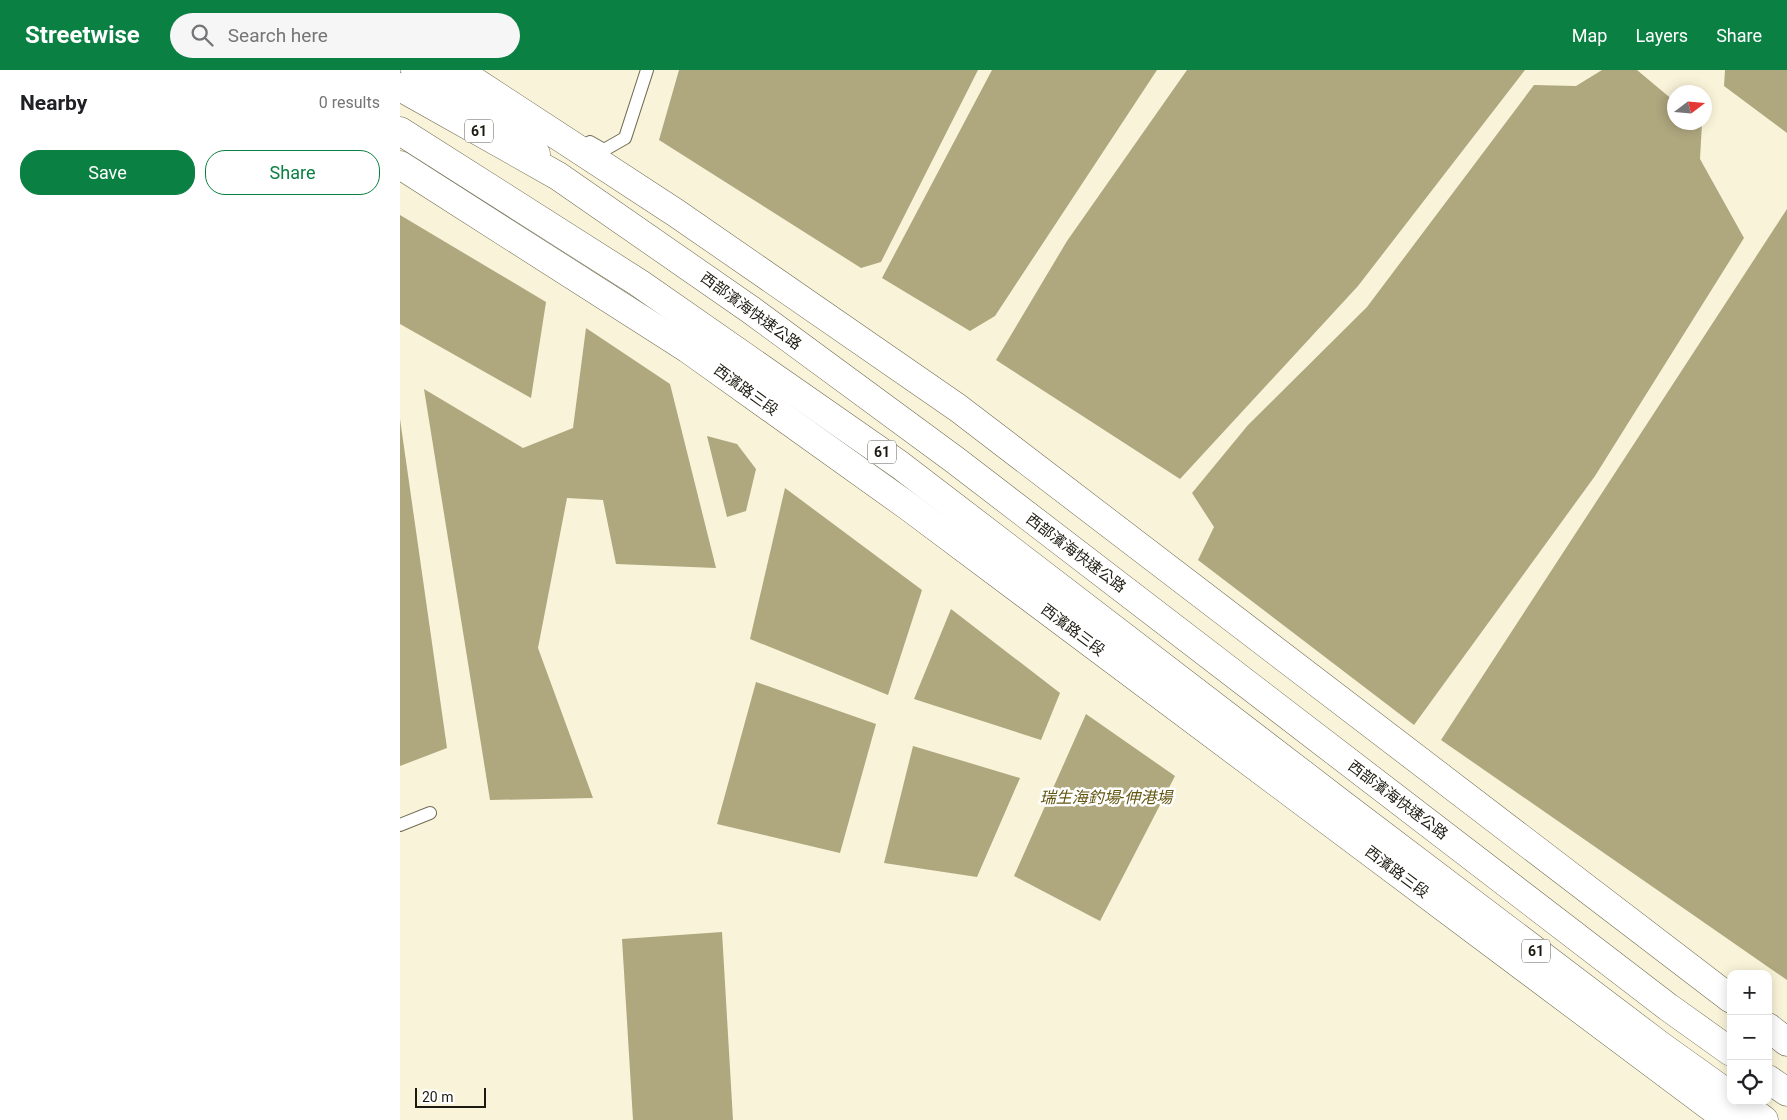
<!DOCTYPE html>
<meta charset="utf-8">
<style>
:root{--surface:#fff;--page:#f6f6f6;--text:#202124;--muted:#757577;--line:#e0e0e0;--accent:#0b8043}
body{margin:0;font-family:Roboto,"Noto Sans TC",sans-serif;background:var(--page);color:var(--text)}
.controls{position:absolute;right:15px;bottom:15px;display:grid;overflow:hidden;border-radius:10px;box-shadow:0 2px 12px #0003}
.controls button{width:45px;height:45px;display:grid;place-items:center;padding:0;border:0;border-bottom:1px solid var(--line);background:var(--surface);color:var(--text);font:25px sans-serif}
.compass{position:absolute;left:1267px;top:15px;width:45px;height:45px;border-radius:50%;background:var(--surface);box-shadow:0 2px 12px #0003;rotate:74deg}
.scale{position:absolute;left:15px;bottom:12px;width:71px;box-sizing:border-box;padding-left:5px;border:2px solid #1c1a10;border-top:0;font-size:14px;line-height:18px;white-space:nowrap;color:#1c1a10;-webkit-text-stroke:4px #fff;paint-order:stroke}
.list{margin:0;padding:0;list-style:none}
h2{display:flex;justify-content:space-between;align-items:center;height:65px;margin:0;padding:0 20px;font-size:21px}
h2 small{font-size:16px;font-weight:400;color:var(--muted)}
.actions{display:flex;gap:10px;padding:15px 20px}
.actions a{flex:1;padding:11px 0;border:1px solid var(--accent);border-radius:20px;text-align:center;font-size:18px;color:var(--accent)}
.actions .main{background:var(--accent);color:#fff}
.icon{flex:none;width:28px;height:28px;fill:none;stroke:currentColor;stroke-width:2;stroke-linecap:round;stroke-linejoin:round}
.map{position:relative;flex:none;width:1387px;height:1050px;overflow:hidden}
header{display:flex;align-items:center;gap:30px;box-sizing:border-box;height:70px;padding:0 25px;background:var(--accent);color:#fff}
header strong{font-size:24px}
nav{display:flex;gap:28px;margin-inline-start:auto;font-size:18px}
.search{width:350px;height:45px;background:var(--page);display:flex;align-items:center;gap:12px;box-sizing:border-box;padding:0 18px;border-radius:28px;color:var(--muted);font-size:19px}
main{display:flex}
aside{flex:1;background:var(--surface)}
.map>svg:first-child{display:block}
.water{fill:#afa77e}
.lines{fill:none;stroke-linecap:round;stroke-linejoin:round}
.service-casing{stroke:#706c54;stroke-width:14}
.tertiary-casing{stroke:#706c54;stroke-width:29}
.trunk-casing{stroke:#706c54;stroke-width:29}
.service{stroke:#fff;stroke-width:12}
.tertiary{stroke:#fff;stroke-width:28}
.trunk{stroke:#fff;stroke-width:28}
.labels{text-anchor:middle;stroke-width:5;stroke-linejoin:round;paint-order:stroke}
.shield{fill:#fff;stroke:#605f58;stroke-width:1}
.shield-label{font-size:14px;font-weight:bold;fill:#1c1a10}
.street-label{font-size:15px;fill:#1c1a10;stroke:#fff}
.water-label{font-size:16px;font-style:italic;fill:#625610;stroke:#fff}
</style>
<header>
<strong>Streetwise</strong>
<div class="search"><svg class="icon" aria-label="search" viewBox="0 0 24 24"><circle cx="10" cy="10" r="6"/><path d="M15 15l6 6"/></svg>Search here</div>
<nav><a>Map</a><a>Layers</a><a>Share</a></nav>
</header>
<main>
<aside>
<h2>Nearby<small>0 results</small></h2>
<ul class="list">
</ul>
<div class="actions"><a class="main">Save</a><a>Share</a></div>
</aside>
<div class="map">
<svg width="1387" height="1050" viewBox="0 0 1387 1050">
<rect width="100%" height="100%" fill="#f9f4d9"/>
<path class="water" d="M279 0H578L481 192 461 198 259 70Z
M592 0H757L595 246 570 261 482 208Z
M787 0H1125L958 216 780 409 596 290 667 171Z
M1202 0H1237L1274 31V52L1302 53 1300 89 1344 168 1195 406 1014 655 798 490 814 457 792 423 848 355 967 237 1134 15 1176 16Z
M1325 0H1387V63L1324 16Z
M1387 139V910L1041 670Z
M0 145 146 232 131 328 0 254Z
M186 258 270 314 316 498 216 494 203 430 167 428 138 578 193 728 90 730 24 319 123 378 173 358Z
M0 349 47 678 0 696Z
M307 366 337 374 356 399 346 441 327 447Z
M385 418 522 520 488 625 350 569Z
M551 539 660 623 641 670 514 629Z
M356 612 476 654 440 783 317 754Z
M686 644 775 706 700 851 614 806Z
M513 676 620 708 577 807 484 793Z
M322 862 333 1050H233L222 869Z"/>
<g class="lines">
<g class="service-casing">
<path id="service" d="M190 72 204 80 225 68 247 0
M0 755 30 743"/>
</g>
<g class="tertiary-casing">
<path id="tertiary" d="M54 0 77 13 276 143 558 338 1331 929
M0 95 288 279 509 437 1328 1050
M1368 957 1387 972"/>
</g>
<g class="trunk-casing">
<path id="trunk" d="M15 0 105 52 136 84
M0 17 158 106 351 240 555 390 1268 937 1331 982
M0 61 239 213 500 395 942 734 1261 976 1331 1026
M1368 1009 1387 1022
M1338 1031 1364 1050"/>
</g>
<use href="#service" class="service"/>
<use href="#tertiary" class="tertiary"/>
<use href="#trunk" class="trunk"/>
</g>
<g class="labels">
<g class="shield">
<rect x="65" y="49.5" width="28" height="23" rx="4"/>
<rect x="468" y="370.5" width="28" height="23" rx="4"/>
<rect x="1122" y="869.5" width="28" height="23" rx="4"/>
</g>
<g class="shield-label">
<text x="79" y="66">61</text>
<text x="482" y="387">61</text>
<text x="1136" y="886">61</text>
</g>
<g class="street-label">
<text transform="translate(351 241) rotate(36)" y="5">西部濱海快速公路</text>
<text transform="translate(346 320) rotate(36)" y="5">西濱路三段</text>
<text transform="translate(676 483) rotate(37)" y="5">西部濱海快速公路</text>
<text transform="translate(673 560) rotate(37)" y="5">西濱路三段</text>
<text transform="translate(998 730) rotate(37)" y="5">西部濱海快速公路</text>
<text transform="translate(997 802) rotate(37)" y="5">西濱路三段</text>
</g>
<g class="water-label">
<text x="706" y="733">瑞生海釣場-伸港場</text>
</g>
</g>
</svg>
<div class="controls">
<button>+</button>
<button>−</button>
<button><svg class="icon" aria-label="locate" viewBox="0 0 24 24"><circle cx="12" cy="12" r="6"/><path d="M12 2v4M12 18v4M2 12h4M18 12h4"/></svg></button>
</div>
<svg class="compass" viewBox="-18 -18 36 36"><path d="M0-13l5 13h-10z" fill="#e53935"/><path d="M0 13l5-13h-10z" fill="#757577"/></svg>
<div class="scale">20 m</div>
</div>
</main>
